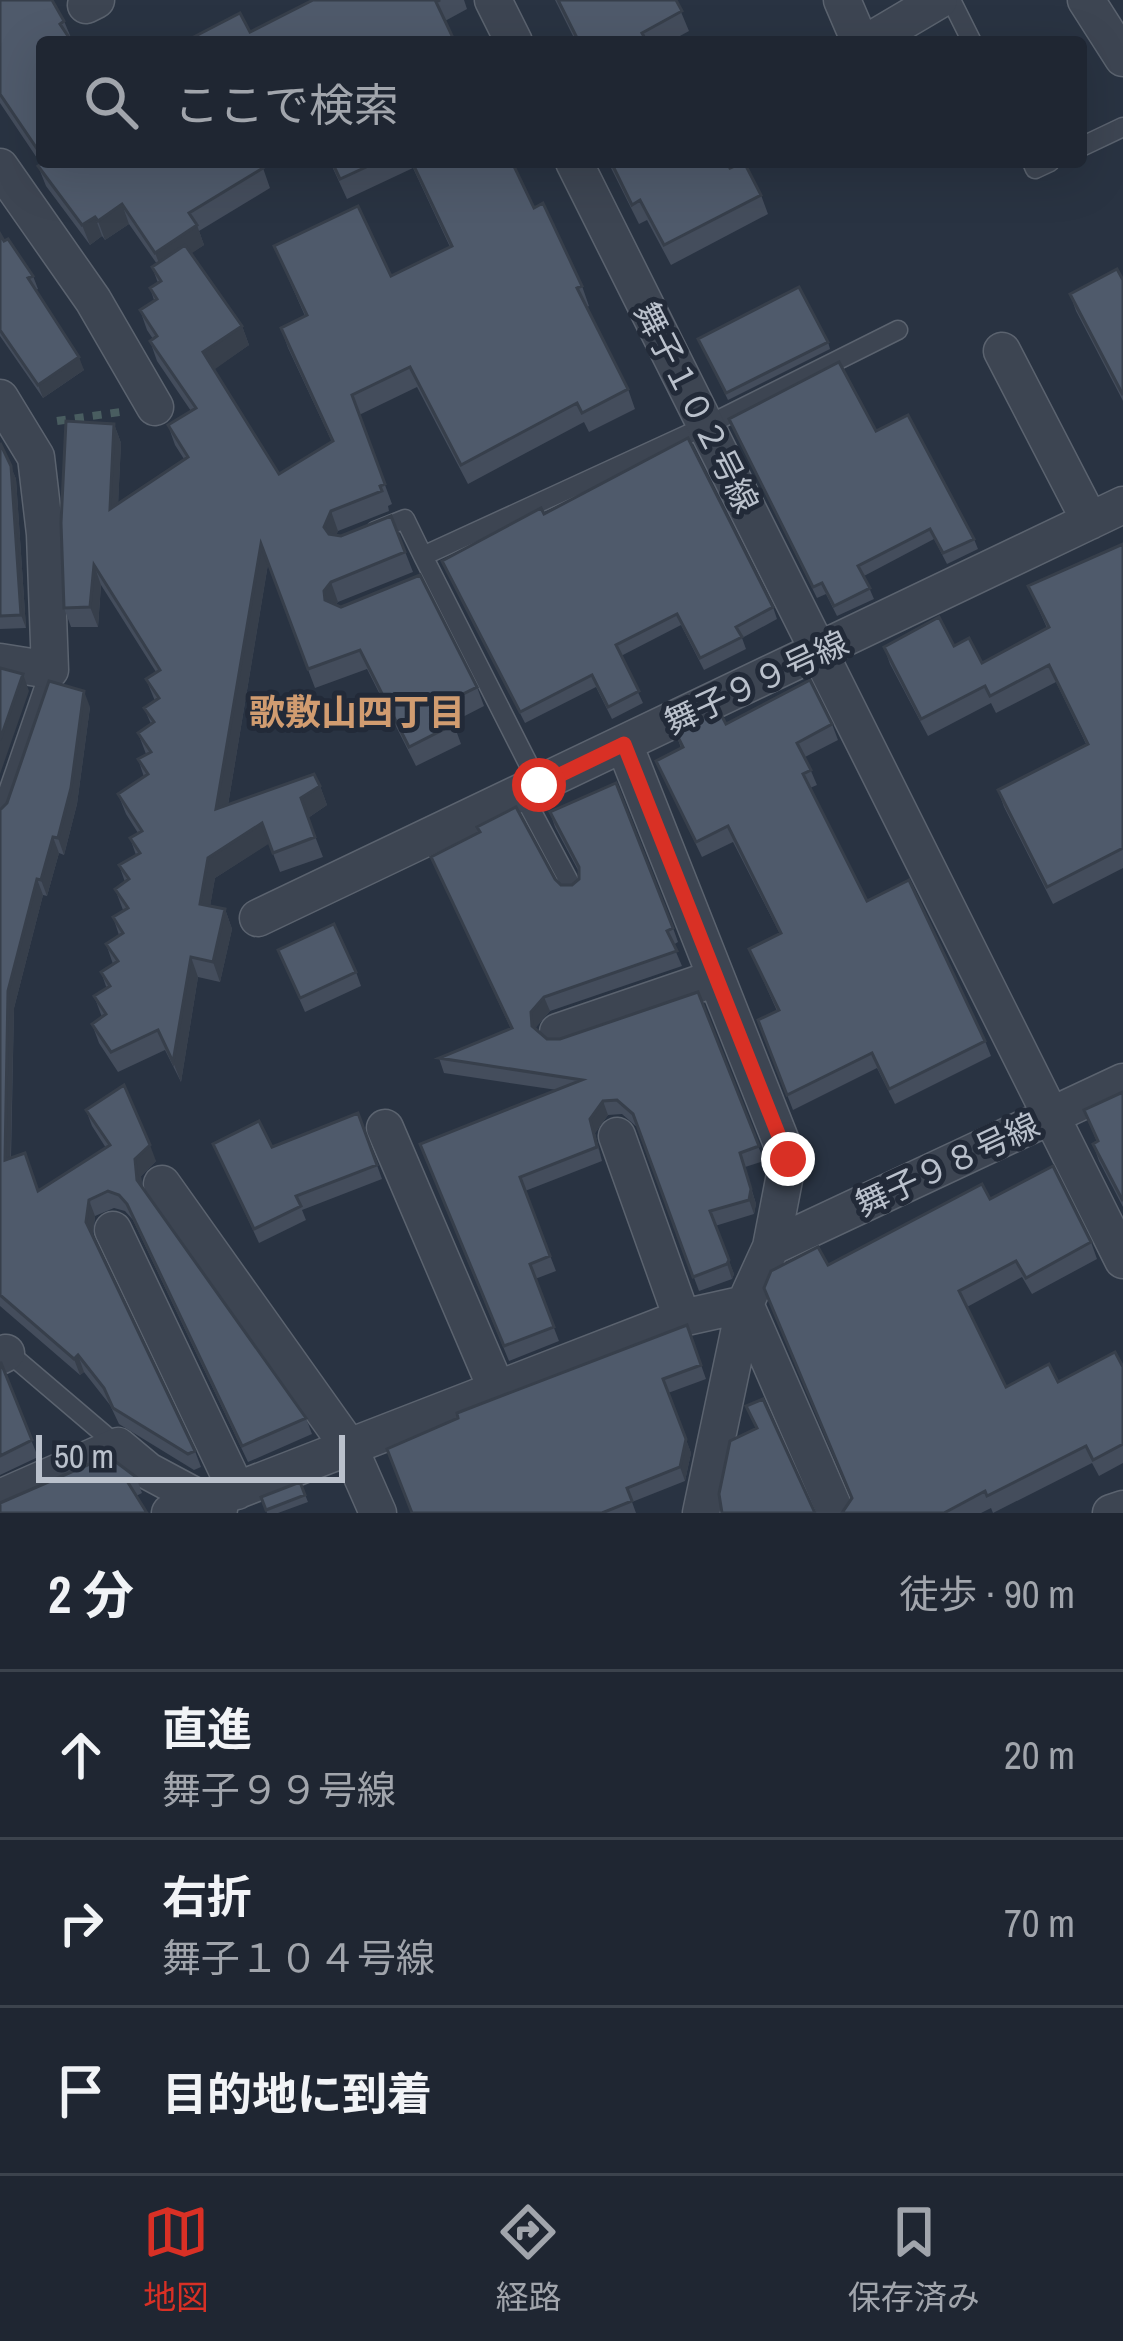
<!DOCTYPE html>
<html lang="ja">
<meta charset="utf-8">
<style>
:root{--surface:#1f2632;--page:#2c323e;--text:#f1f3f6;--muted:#a1a5ac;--line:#3c434d;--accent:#d93025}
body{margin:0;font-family:"Archivo Narrow","Noto Sans JP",sans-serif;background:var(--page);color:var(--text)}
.scale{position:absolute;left:36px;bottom:30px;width:309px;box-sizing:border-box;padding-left:12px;border:6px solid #bac1cc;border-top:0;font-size:33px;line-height:42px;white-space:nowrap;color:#bac1cc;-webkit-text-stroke:9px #222a38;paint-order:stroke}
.stop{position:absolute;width:36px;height:36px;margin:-27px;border:9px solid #d93025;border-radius:50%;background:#fff}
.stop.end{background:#d93025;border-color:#fff;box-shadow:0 3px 12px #0008}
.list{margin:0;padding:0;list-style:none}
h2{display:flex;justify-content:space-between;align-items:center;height:156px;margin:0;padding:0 48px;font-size:51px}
h2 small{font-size:39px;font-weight:400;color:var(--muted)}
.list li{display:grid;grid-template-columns:78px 1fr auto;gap:36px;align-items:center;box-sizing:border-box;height:168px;padding:0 48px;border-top:3px solid var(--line)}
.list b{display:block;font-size:45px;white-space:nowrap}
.list p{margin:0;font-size:39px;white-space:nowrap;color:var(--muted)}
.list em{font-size:39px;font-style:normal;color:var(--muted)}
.icon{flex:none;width:66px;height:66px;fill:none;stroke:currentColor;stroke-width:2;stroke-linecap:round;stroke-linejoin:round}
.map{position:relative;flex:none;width:1123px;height:1513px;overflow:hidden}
.search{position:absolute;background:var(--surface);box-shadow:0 12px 48px #0002;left:36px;right:36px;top:36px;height:132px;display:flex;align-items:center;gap:30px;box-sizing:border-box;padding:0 42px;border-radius:12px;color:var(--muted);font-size:45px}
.sheet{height:660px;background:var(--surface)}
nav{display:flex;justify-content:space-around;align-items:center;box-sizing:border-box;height:168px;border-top:3px solid var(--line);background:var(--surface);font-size:33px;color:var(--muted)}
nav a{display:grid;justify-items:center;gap:6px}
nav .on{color:var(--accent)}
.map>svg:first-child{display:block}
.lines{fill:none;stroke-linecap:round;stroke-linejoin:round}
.service-casing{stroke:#5b636f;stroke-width:21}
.minor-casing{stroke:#5b636f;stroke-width:39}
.path{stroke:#495d60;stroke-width:8;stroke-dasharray:9 9;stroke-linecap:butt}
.service{stroke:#3d4552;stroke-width:18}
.minor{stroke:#3d4552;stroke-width:36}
.wall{fill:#444d5c}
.shaded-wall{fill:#373f4b}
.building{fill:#4f5a6b;stroke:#373f4b;stroke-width:3}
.route{stroke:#d93025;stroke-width:15}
.labels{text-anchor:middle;stroke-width:10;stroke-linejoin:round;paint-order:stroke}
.street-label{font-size:33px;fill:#bac1cc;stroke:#222a38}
.neighbourhood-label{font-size:36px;font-weight:bold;fill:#d19c70;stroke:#222a38}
</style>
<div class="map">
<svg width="1123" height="1513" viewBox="0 0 1123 1513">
<rect width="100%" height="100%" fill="#293342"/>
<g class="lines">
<g class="service-casing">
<path id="service" d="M951 0 972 42
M1081 147 1123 127
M1032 162 1035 169 1050 162
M375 531 405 519 423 556
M539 785 423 556 706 426 898 330
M522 793 572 887
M0 815 50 670
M3 1348 118 1446"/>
</g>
<g class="minor-casing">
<path id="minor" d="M493 0 514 42
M842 0 860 42
M1086 0 1123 58
M86 5 96 0
M868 42 939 0
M574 162 1123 1260
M0 167 93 300 155 407
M1002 351 1090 521
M0 398 36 457 45 534 50 670 0 662
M624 744 788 1159 771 1247 745 1304 701 1513
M258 918 1123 505
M558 1032 716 978
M385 1128 497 1390
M617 1136 682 1318
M162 1184 349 1447 378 1513
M113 1230 237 1491
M771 1247 1123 1082
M0 1356 6 1353
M0 1498 118 1446 148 1471 219 1509
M170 1513 207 1502 682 1318 745 1304 836 1513
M1111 1513 1123 1509"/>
</g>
<path class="path" d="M57 421 120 412"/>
<use href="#service" class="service"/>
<use href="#minor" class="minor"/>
</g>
<path class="wall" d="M0 0 64 21 72 40 42 42V162H259L263 168 270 188 199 231 204 245 191 253 242 326 249 345 214 369 279 474 332 442 288 348 281 328 305 316 274 246 391 276 450 247 413 168 347 199 330 162H512L534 208 582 286 589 306 587 307 628 389 635 409 589 432 584 422 468 484 417 387 359 415 392 504 388 506 389 511 338 531 336 535 341 536 391 516 413 572 338 602 336 605 477 687 484 706 453 722 461 744 416 766 367 669 315 688 268 564 228 805 320 786 327 805 308 818 323 857 280 872 269 843 215 878 210 906 225 909 232 929 220 982 198 977 181 1082 165 1050 118 1072 99 1043 92 1024 102 1017 94 996 107 989 101 972 113 964 106 944 119 935 113 917 123 910 115 889 125 882 119 865 136 855 130 838 138 833 126 814 118 794 144 777 138 759 146 754 138 733 151 724 144 708 155 701 146 679 156 672 101 585 98 627H71L64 608 114 424 121 443 118 504 184 459 175 445 168 425 191 411 157 361 150 341 153 339 147 330 140 310 154 300 150 288 158 283 152 267 157 264 129 224 105 240 102 236 90 245 46 186 38 166 41 164 0 103Z
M313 0H464L467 9 445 21 250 32Z
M555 0H676L689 31 669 42H576Z
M608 162H727L730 168 761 195 768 214 671 265 647 220 639 224Z
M0 234 33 276 38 289 36 290 84 370 43 398 0 336Z
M1123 280V401L1076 311 1070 294Z
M698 339 828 342 830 349 728 400Z
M729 419 974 539 978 549 947 564 934 539 864 576 874 599 837 616 826 594 817 598Z
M0 443 16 479 26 628 0 629Z
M544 514 773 607 777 619 742 638 746 649 704 670 681 625 621 656 643 703 612 719 596 687 525 723 442 561Z
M1123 544V868L1053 904 1004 807 998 790 1086 744 1056 682 996 713 991 703 928 736 890 664 884 647 954 646 982 663 1047 628 1028 586Z
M90 707 77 804 64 855 59 853 47 896 43 895 14 1008 11 1158 38 1191 106 1148 92 1126 86 1110 156 1161 141 1176 142 1187 306 1418 312 1434 248 1462 133 1220 125 1211 114 1208 95 1216 93 1236 195 1451 201 1467 194 1470 119 1424 110 1405 84 1372 80 1375 0 1306V810Z
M726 724H832L838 740 805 757 817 785 810 788 867 901 985 1041 991 1056 895 1104 877 1068 793 1110 758 1020 777 1011 749 949 780 934 733 842 702 857 656 761 681 748 675 731Z
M550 812 673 928 678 942 673 945 682 966 550 1011 536 1027 537 1030 547 1039H560L698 992 764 1161 745 1167 756 1204 754 1214 715 1226 734 1274 732 1279 699 1291 638 1128 622 1114 608 1115 595 1133 602 1161 525 1191 556 1271 535 1279 559 1341 509 1361 425 1158 557 1090 444 1073 439 1058 511 1029 431 857 555 879 561 885H572L579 879V872L555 827Z
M278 950 356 972 361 986 305 1012Z
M1123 1092V1207L1099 1161 1093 1144 1097 1142 1084 1110Z
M358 1113 382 1179 302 1210 306 1220 259 1243 213 1144 272 1147Z
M990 1199 1091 1242 1097 1259 1032 1294 1022 1277 967 1307 1006 1387 1058 1382 1123 1367V1463L1099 1476 1092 1463 993 1513 991 1508 981 1513H842L852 1499 828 1265Z
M687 1325 706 1379 668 1393 691 1453 685 1481 632 1502 636 1513H412Z
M0 1363 38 1457 0 1475Z
M136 1477 142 1493 136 1496 0 1513Z
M300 1482 308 1502 278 1513H267L261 1497Z"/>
<path class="shaded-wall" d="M122 204 129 224 105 240 98 221Z
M95 217 102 236 90 245 82 225Z
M197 225 204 245 163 273 155 253Z
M242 326 249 345 211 372 203 352Z
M79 357 84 370 43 398 38 385Z
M114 424 121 443 117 529 110 509Z
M11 466 16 479 26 628 21 615Z
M331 511 338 531 331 547 324 527Z
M261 544 268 564 224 829 216 809Z
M94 565 101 585 98 627 90 607Z
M331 582 338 602 331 611 325 600 324 591Z
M23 674 29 691 0 774V740Z
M84 691 90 707 77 804 64 855 58 838Z
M320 786 327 805 308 818 301 798Z
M262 823 270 843 215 878 207 924 200 904 208 858Z
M53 837 59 853 47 896 41 880Z
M37 879 43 895 14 1008 10 1177 5 1160 8 991Z
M225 909 232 929 220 982 213 962Z
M191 957 198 977 181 1082 173 1062Z
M544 997 550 1011 536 1027 537 1040 532 1026 531 1012Z
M603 1101 608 1115 595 1133 602 1161 590 1119Z
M150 1145 156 1161 141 1176 143 1196 137 1180 135 1159Z
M740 1153 756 1204 754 1214 749 1200Z
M89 1200 95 1216 92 1239 86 1222Z
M729 1260 734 1274 732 1279 727 1264Z
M78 1355 84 1372 80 1375 74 1359Z
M686 1439 691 1453 685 1481 680 1467Z"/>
<path class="building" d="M0 0H52L64 21 60 24 72 42H42V156L0 94Z
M313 0H440L436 2 455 42H184L240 13 250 32Z
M558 0H676L682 11 642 33 647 42H579Z
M44 162H259L263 168 189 213 197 225 155 253 122 204 98 221 95 217 82 225 38 166Z
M332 162H377L340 179Z
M412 162H512L534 208 543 203 582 286 577 288 628 389 582 413 577 403 461 465 410 367 352 395 385 484 380 486 382 491 331 511 324 527 329 534 341 536 391 516 405 552 331 582 324 591 325 600 341 607 420 575 477 687 443 704 454 724 409 747 360 650 308 669 261 544 216 809 314 774 320 786 301 798 315 837 273 853 262 823 208 858 200 904 225 909 213 962 191 957 173 1062 158 1030 111 1052 92 1024 106 1014 94 996 110 986 101 972 118 961 106 944 123 933 113 917 128 908 115 889 129 879 119 865 140 853 130 838 142 831 118 794 148 774 138 759 151 752 138 733 154 722 144 708 159 698 146 679 160 670 94 565 90 607 64 608 61 523 66 421 114 424 110 509 188 457 168 425 196 408 150 341 157 336 140 310 157 299 150 288 161 281 152 267 185 245 242 326 203 352 279 474 333 441 281 328 307 315 274 246 358 206 391 276 452 246Z
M611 162H727L730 168 744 162 761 195 664 245 640 200 632 205Z
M0 234 4 241 8 239 33 276 28 278 79 357 38 385 0 330Z
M1117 269 1123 280V395L1070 294Z
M799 287 828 342 726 393 698 339Z
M839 362 876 431 908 415 974 539 943 553 930 529 858 566 870 588 834 606 822 583 813 587 729 419Z
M688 438 773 607 736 627 742 637 700 658 677 614 616 645 639 691 608 707 592 675 520 712 442 561 541 508 544 514Z
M0 443 11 466 21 615 0 616Z
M1123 544V848L1047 887 998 790 1088 744 1049 665 990 696 985 686 921 719 884 647 939 617 954 646 969 638 982 663 1049 627 1028 586Z
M0 668 23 674 0 740Z
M810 680 832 724 797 743 811 770 803 774 867 901 909 880 985 1041 889 1089 872 1053 787 1095 758 1020 779 1010 749 949 781 933 728 826 696 842 656 761 683 747 675 731 718 709 726 724Z
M49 681 84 691 71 788 58 838 53 837 41 880 37 879 8 991 5 1160 25 1153 38 1191 110 1145 86 1110 124 1085 150 1145 135 1159 137 1180 306 1418 242 1446 127 1204 119 1195 108 1191 89 1200 86 1222 195 1451 188 1454 113 1408 104 1388 78 1355 74 1359 0 1295V810L7 803Z
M616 783 673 928 667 931 677 951 544 997 531 1012 532 1026 547 1039H560L698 992 759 1146 740 1153 751 1189 749 1200 710 1211 729 1260 727 1264 693 1277 633 1114 617 1100 603 1101 590 1119 597 1147 520 1177 550 1256 530 1264 554 1327 504 1346 420 1144 582 1080 439 1058 512 1028 431 857 480 832 477 827 516 807 555 879 561 885H572L579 879V867L550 812Z
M334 924 356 972 300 998 278 950Z
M1123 1092V1201L1093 1144 1098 1141 1084 1110Z
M358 1113 377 1165 296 1196 301 1206 254 1229 213 1144 259 1121 272 1147Z
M1053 1166 1091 1242 1026 1278 1016 1261 959 1291 1006 1387 1049 1364 1058 1382 1115 1352 1123 1367V1444L1093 1460 1086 1446 987 1496 985 1491 944 1513H842L852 1498 764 1288 771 1271 818 1247 828 1265 982 1184 990 1199Z
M687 1325 701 1365 663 1379 686 1439 680 1467 627 1488 632 1501 602 1513H412L387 1449 458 1418 457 1413Z
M0 1363H1L32 1440 0 1456Z
M763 1399 815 1513H722L719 1494 730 1441 757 1428 746 1406Z
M108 1456 136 1477 127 1481 147 1513H0V1503Z
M300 1482 305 1495 266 1510 261 1497Z"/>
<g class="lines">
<path class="route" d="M539 785 624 744 788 1159"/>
</g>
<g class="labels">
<g class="street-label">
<text transform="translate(697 407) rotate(63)" y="12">舞子１０２号線</text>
<text transform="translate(756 682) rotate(-25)" y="12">舞子９９号線</text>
<text transform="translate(947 1164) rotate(-25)" y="12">舞子９８号線</text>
</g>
<g class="neighbourhood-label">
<text x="357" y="725">歌敷山四丁目</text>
</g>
</g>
</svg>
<div class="scale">50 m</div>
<div class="stop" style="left:539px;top:785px"></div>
<div class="stop end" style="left:788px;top:1159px"></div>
<div class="search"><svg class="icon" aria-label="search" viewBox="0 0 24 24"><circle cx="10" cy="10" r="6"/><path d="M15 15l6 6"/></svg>ここで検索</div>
</div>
<section class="sheet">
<h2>2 分<small>徒歩 · 90 m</small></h2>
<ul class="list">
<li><svg class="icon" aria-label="ahead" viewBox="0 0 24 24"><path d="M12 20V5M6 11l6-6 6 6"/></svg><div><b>直進</b><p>舞子９９号線</p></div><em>20 m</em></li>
<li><svg class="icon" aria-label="right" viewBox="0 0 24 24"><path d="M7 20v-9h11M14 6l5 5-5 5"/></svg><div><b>右折</b><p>舞子１０４号線</p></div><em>70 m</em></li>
<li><svg class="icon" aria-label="arrive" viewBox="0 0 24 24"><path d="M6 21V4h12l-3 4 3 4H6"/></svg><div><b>目的地に到着</b></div></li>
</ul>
</section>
<nav>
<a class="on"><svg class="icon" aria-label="map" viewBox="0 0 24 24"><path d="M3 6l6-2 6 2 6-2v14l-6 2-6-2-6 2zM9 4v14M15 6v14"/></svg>地図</a>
<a><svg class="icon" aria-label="directions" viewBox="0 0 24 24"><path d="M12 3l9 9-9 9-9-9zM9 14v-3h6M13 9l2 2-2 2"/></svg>経路</a>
<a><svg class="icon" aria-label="saved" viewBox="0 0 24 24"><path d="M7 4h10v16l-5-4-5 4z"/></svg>保存済み</a>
</nav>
